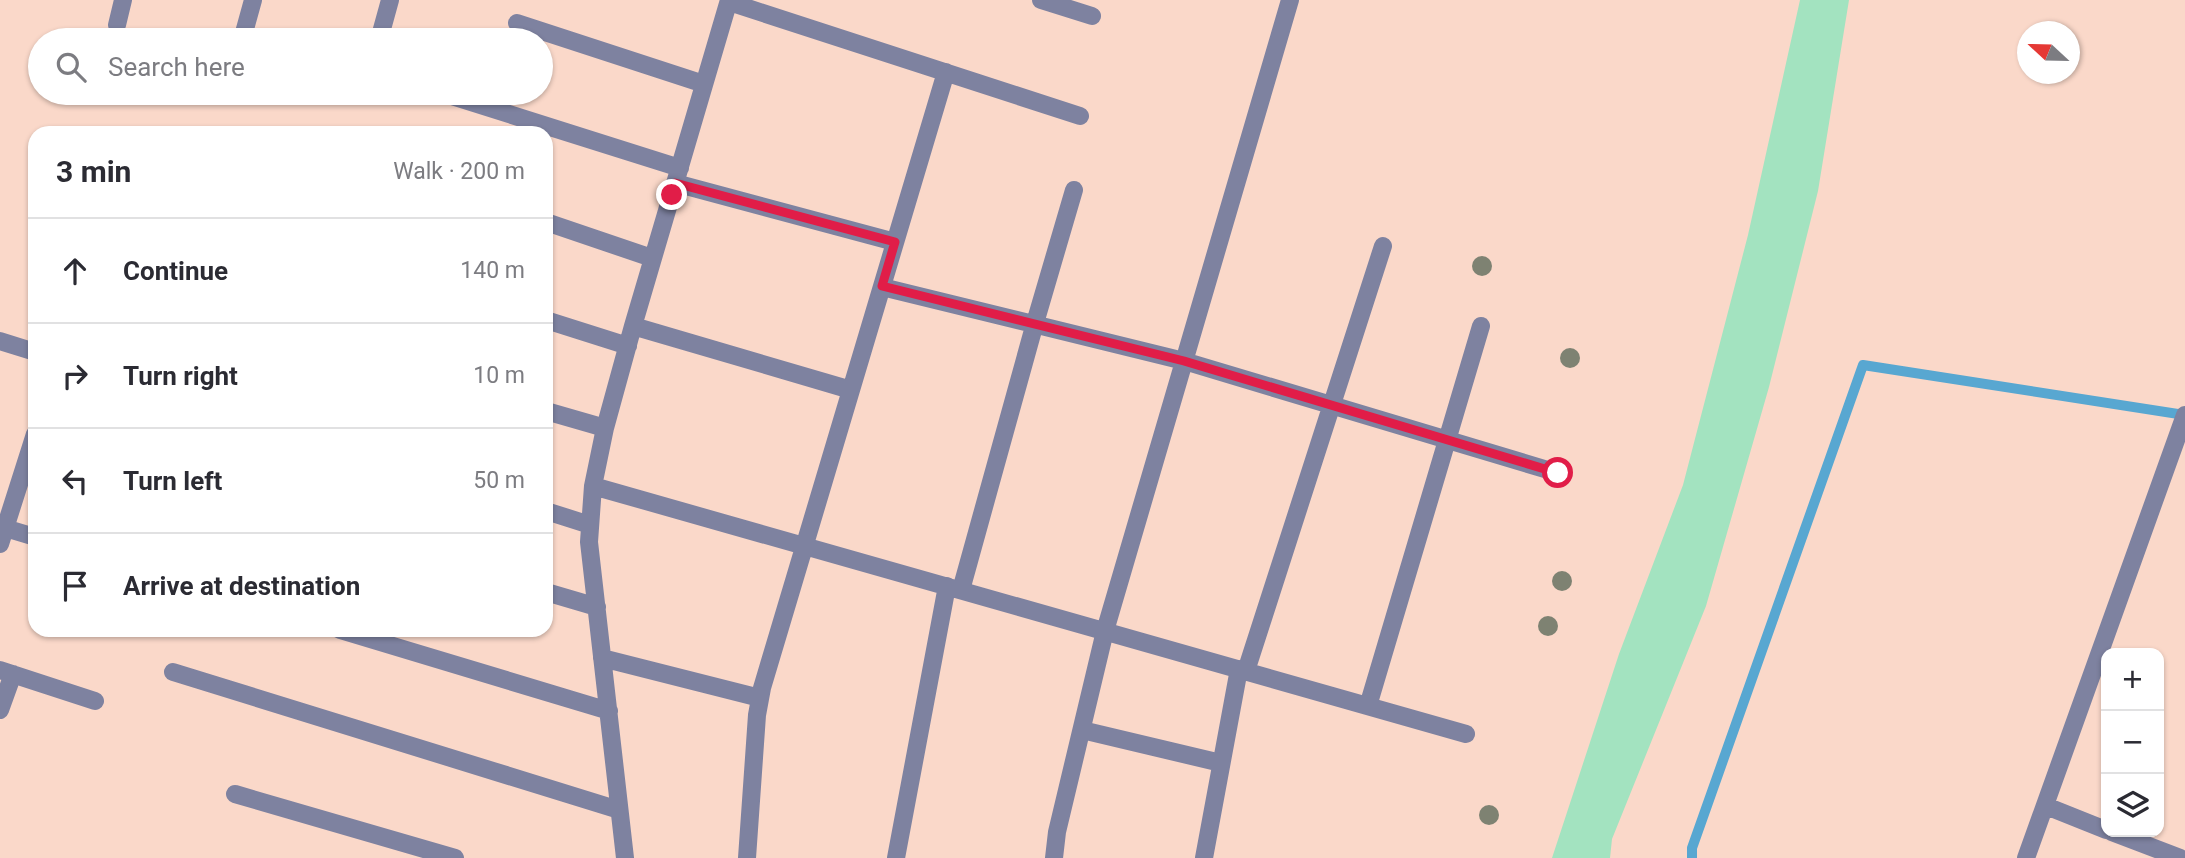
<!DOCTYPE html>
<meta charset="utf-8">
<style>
:root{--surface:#fff;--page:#f7f7f7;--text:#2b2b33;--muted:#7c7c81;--line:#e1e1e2}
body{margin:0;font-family:Roboto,sans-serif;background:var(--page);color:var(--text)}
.controls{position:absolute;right:21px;bottom:21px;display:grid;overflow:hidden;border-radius:14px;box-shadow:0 2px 5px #0004}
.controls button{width:63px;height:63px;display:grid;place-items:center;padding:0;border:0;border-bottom:2px solid var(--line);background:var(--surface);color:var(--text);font:35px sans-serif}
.compass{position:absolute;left:2017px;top:21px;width:63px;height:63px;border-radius:50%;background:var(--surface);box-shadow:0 2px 5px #0004;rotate:292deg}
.stop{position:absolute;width:21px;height:21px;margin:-16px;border:5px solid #e11d48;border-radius:50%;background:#fff}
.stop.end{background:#e11d48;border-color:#fff;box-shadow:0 2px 7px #0008}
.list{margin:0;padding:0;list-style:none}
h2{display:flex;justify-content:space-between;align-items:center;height:91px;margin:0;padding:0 28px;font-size:30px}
h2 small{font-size:23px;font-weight:400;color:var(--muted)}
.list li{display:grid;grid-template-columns:46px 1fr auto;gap:21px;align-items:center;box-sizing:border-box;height:105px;padding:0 28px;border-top:2px solid var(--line)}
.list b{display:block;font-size:26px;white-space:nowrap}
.list em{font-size:23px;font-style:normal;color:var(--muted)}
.icon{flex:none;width:38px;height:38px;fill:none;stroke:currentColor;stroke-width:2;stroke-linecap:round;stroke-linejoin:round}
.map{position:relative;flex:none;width:2185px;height:858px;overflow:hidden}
.search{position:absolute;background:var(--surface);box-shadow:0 2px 5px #0004;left:28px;top:28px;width:525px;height:77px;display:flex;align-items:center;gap:18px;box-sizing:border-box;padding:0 24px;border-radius:38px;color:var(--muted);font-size:26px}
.panel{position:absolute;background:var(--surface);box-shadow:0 2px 5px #0004;left:28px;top:126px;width:525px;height:511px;border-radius:21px}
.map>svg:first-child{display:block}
.green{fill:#a3e3c0}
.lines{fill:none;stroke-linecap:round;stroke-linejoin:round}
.stream{stroke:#58a7d1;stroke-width:10}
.minor{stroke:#7e82a0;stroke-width:18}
.tree{fill:#7e8272}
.route{stroke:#e11d48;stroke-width:9}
</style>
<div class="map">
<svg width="2185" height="858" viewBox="0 0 2185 858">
<rect width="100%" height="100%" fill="#fad8c9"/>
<path class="green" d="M1800 0H1849L1818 191 1769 387 1706 606 1612 839 1610 858H1552L1619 654 1683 485 1748 235Z"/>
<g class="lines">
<path class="stream" d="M1692 858V848L1863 365 2185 415"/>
<path class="minor" d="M1041 0 1092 16
M729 2 1080 116
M517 23 704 84
M117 25 123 0
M242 40 253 0
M379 40 390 0
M442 93 680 168
M675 183 895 242
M546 222 652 258
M882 287 1184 361 1558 473
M546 320 628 346
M633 326 851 390
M0 341 35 352
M546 411 605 428
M593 486 1466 734
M546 511 590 525
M5 528 35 537
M0 544 35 434
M961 590 1035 323 1074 190
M546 592 597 607
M340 630 609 711
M602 658 760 698
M0 670 95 701
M1246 671 1383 246
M173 672 619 810
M1368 706 1481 326
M0 710 13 674
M1082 730 1221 763
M235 794 455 858
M2046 806 2106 830
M2112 832 2180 858
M625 858 589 542 593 486 605 428 633 326 729 0
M747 858 757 715 762 688 946 72
M896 858 947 586
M1054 858 1057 832 1105 631 1290 0
M1204 858 1239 669
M2026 858 2185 415"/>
</g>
<g class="tree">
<circle cx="1482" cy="266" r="10"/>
<circle cx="1570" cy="358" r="10"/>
<circle cx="1562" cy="581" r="10"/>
<circle cx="1548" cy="626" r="10"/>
<circle cx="1489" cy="815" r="10"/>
</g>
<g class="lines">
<path class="route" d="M672 195 675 183 895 242 882 286 1184 361 1558 473"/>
</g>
</svg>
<div class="controls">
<button>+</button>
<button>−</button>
<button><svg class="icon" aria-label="layers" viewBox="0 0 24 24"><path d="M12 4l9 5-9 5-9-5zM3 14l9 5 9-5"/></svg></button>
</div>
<svg class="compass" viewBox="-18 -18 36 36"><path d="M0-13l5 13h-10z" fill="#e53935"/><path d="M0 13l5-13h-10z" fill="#7c7c81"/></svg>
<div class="stop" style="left:1558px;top:473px"></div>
<div class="stop end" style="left:672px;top:195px"></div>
<div class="search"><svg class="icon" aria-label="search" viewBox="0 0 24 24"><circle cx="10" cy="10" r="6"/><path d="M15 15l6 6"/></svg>Search here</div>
<section class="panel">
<h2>3 min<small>Walk · 200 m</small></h2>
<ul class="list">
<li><svg class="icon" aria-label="ahead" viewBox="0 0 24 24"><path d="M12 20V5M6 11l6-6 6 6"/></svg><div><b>Continue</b></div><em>140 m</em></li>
<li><svg class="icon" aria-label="right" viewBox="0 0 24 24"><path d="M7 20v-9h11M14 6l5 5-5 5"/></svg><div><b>Turn right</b></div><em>10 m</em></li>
<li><svg class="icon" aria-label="left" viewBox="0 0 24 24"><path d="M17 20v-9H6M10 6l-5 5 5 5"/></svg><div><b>Turn left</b></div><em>50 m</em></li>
<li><svg class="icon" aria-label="arrive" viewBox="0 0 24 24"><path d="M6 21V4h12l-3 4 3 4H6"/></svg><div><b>Arrive at destination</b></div></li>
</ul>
</section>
</div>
